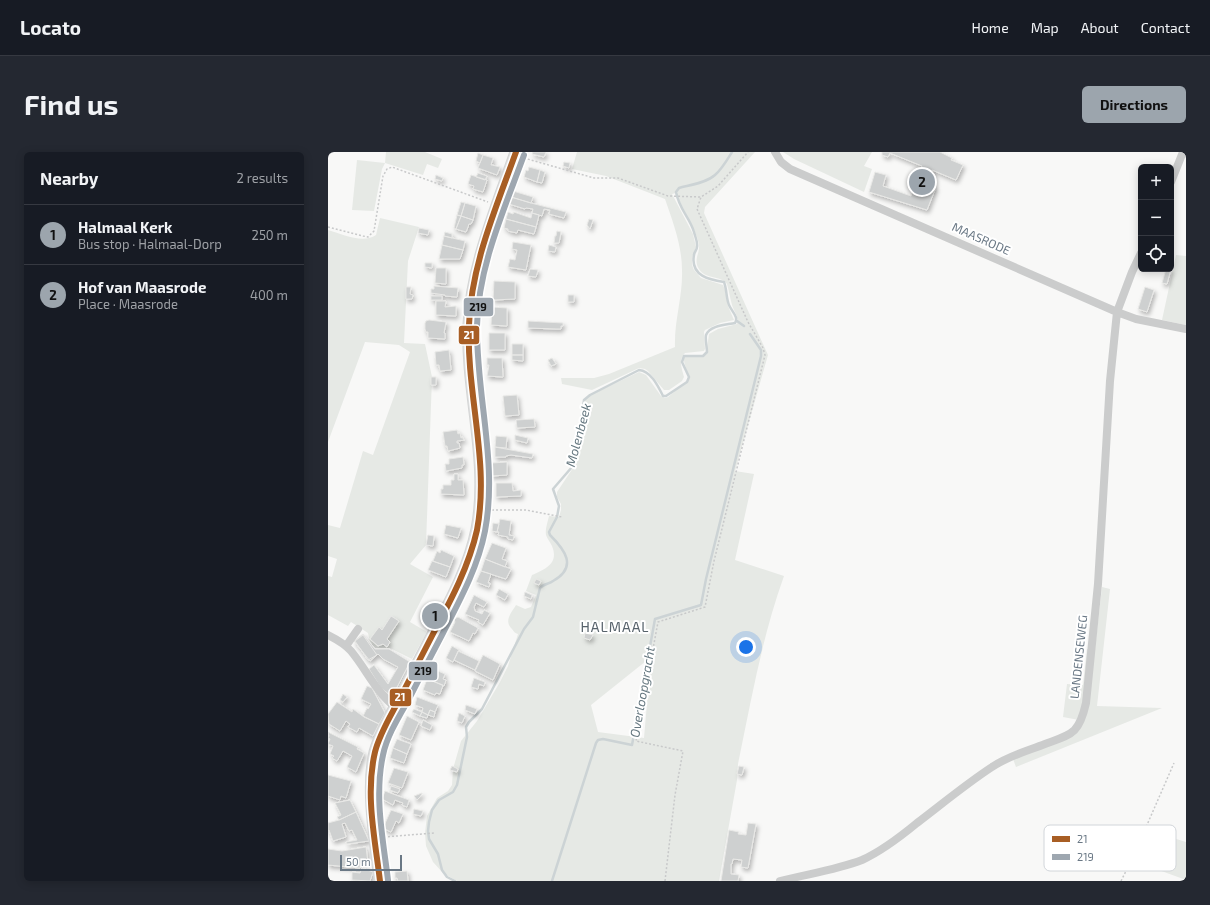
<!DOCTYPE html>
<meta charset="utf-8">
<style>
:root{--surface:#171b24;--page:#242831;--text:#f1f3f6;--muted:#9ea1a6;--line:#363941;--accent:#9ca5ad}
body{margin:0;font-family:"Exo 2",sans-serif;background:var(--page);color:var(--text)}
.controls{position:absolute;right:12px;top:12px;display:grid;overflow:hidden;border-radius:6px;box-shadow:0 2px 10px #0003}
.controls button{width:36px;height:36px;display:grid;place-items:center;padding:0;border:0;border-bottom:1px solid var(--line);background:var(--surface);color:var(--text);font:20px sans-serif}
.scale{position:absolute;left:12px;bottom:10px;width:62px;box-sizing:border-box;padding-left:4px;border:2px solid #6a7885;border-top:0;font-size:11px;line-height:14px;white-space:nowrap;color:#6a7885;-webkit-text-stroke:3px #fff;paint-order:stroke}
.you{position:absolute;left:418px;top:495px;width:14px;height:14px;margin:-10px;border:3px solid #fff;border-radius:50%;background:#1a73e8;box-shadow:0 0 0 6px #1a73e833}
.badge{display:grid;place-items:center;width:26px;height:26px;border-radius:50%;background:var(--accent);color:#111;font-size:13px;font-weight:700}
.pin{position:absolute;translate:-50% -50%;border:2px solid #fff;box-shadow:0 1px 4px #0006}
.list{margin:0;padding:0;list-style:none}
h2{display:flex;justify-content:space-between;align-items:center;height:52px;margin:0;padding:0 16px;font-size:17px}
h2 small{font-size:13px;font-weight:400;color:var(--muted)}
.list li{display:grid;grid-template-columns:26px 1fr auto;gap:12px;align-items:center;box-sizing:border-box;height:60px;padding:0 16px;border-top:1px solid var(--line)}
.list b{display:block;font-size:15px;white-space:nowrap}
.list p{margin:0;font-size:13px;white-space:nowrap;color:var(--muted)}
.list em{font-size:13px;font-style:normal;color:var(--muted)}
.icon{flex:none;width:22px;height:22px;fill:none;stroke:currentColor;stroke-width:2;stroke-linecap:round;stroke-linejoin:round}
.map{position:relative;flex:none;width:858px;height:729px;overflow:hidden;border-radius:6px}
header{display:flex;align-items:center;gap:24px;box-sizing:border-box;height:56px;padding:0 20px;background:var(--surface);border-bottom:1px solid var(--line)}
header strong{font-size:19px}
nav{display:flex;gap:22px;margin-inline-start:auto;font-size:14px}
.intro{display:flex;align-items:center;justify-content:space-between;box-sizing:border-box;height:96px;padding:0 24px}
h1{margin:0;font-size:28px}
.button{padding:10px 18px;border-radius:6px;background:var(--accent);color:#111;font-size:14px;font-weight:700}
main{display:flex;gap:24px;padding:0 24px}
aside{flex:1;background:var(--surface);border-radius:6px;box-shadow:0 2px 10px #0003}
.map>svg:first-child{display:block}
.green{fill:#e6e9e5;fill-rule:evenodd}
.lines{fill:none;stroke-linecap:round;stroke-linejoin:round}
.stream{stroke:#ccd3d5;stroke-width:2.5}
.building{fill:#ced0d0;stroke:#e8e8e6;filter:url(#shadow)}
.secondary-casing{stroke:#d4d5d5;stroke-width:13}
.path{stroke:#c8c9ca;stroke-width:1.5;stroke-dasharray:2 2;stroke-linecap:butt}
.street{stroke:#cbcccc;stroke-width:8}
.secondary{stroke:#dfe0e0;stroke-width:11}
.bus-1-casing{stroke:#fff;stroke-width:9}
.bus-2-casing{stroke:#fff;stroke-width:9}
.bus-1{stroke:#a85e24;stroke-width:6}
.bus-2{stroke:#9ea7b0;stroke-width:6}
.labels{text-anchor:middle;stroke-width:4;stroke-linejoin:round;paint-order:stroke}
.street-label{font-size:12px;fill:#6a7885;stroke:#fff}
.water-label{font-size:13px;font-style:italic;fill:#667880;stroke:#fff}
.quarter-label{font-size:14px;letter-spacing:1px;fill:#57626b;stroke:#fff}
.key{fill:#fff;stroke:#d2d6da;stroke-width:1}
.key-label{font-size:11px;fill:#6a7885}
.line-badge{stroke:#fff;stroke-width:1.5}
.badge-label{font-size:11px;text-anchor:middle;font-weight:bold;fill:#fff}
.pale-badge-label{font-size:11px;text-anchor:middle;font-weight:bold;fill:#111}
</style>
<header>
<strong>Locato</strong>
<nav><a>Home</a><a>Map</a><a>About</a><a>Contact</a></nav>
</header>
<div class="intro"><h1>Find us</h1><a class="button">Directions</a></div>
<main>
<aside>
<h2>Nearby<small>2 results</small></h2>
<ul class="list">
<li><span class="badge">1</span><div><b>Halmaal Kerk</b><p>Bus stop · Halmaal-Dorp</p></div><em>250 m</em></li>
<li><span class="badge">2</span><div><b>Hof van Maasrode</b><p>Place · Maasrode</p></div><em>400 m</em></li>
</ul>
</aside>
<div class="map">
<svg width="858" height="729" viewBox="0 0 858 729">
<defs>
<filter id="shadow"><feDropShadow dx="2" dy="3" stdDeviation="2" flood-color="#0004"/></filter>
</defs>
<rect width="100%" height="100%" fill="#f8f8f7"/>
<path class="green" d="M58 0H97L114 7 110 16 99 12 95 23 57 11 54 17 46 59 24 58 29 8 57 11Z
M249 0H427L377 55 376 61 440 203 407 319 426 322 407 408 456 424C434 485 423 549 410 612L409 628 391 729H129L115 721 105 710 98 694 97 681 99 664 109 646 120 639 124 633 125 617 133 589 149 569 172 530 180 514 190 482C186 481 186 479 183 476 176 468 184 460 188 453L197 457 203 455 208 443 198 439 204 423C218 417 231 411 224 394 222 390 219 386 218 383 217 377 220 369 221 364L231 365 233 358V352L229 345V340L247 313 256 248 263 243 311 220 318 223 333 244 337 246 340 245 360 228C361 219 355 213 356 205L378 203 381 182 390 177 409 172C411 164 406 160 404 153 402 146 401 139 399 132 393 123 378 128 371 117 365 108 372 101 371 93 370 81 353 54 348 41L344 42 365 82 368 95 364 106V113L366 118 373 126 395 133 397 138 400 154 406 168 392 171 377 178 376 180 377 197 376 199 357 201C350 208 354 217 356 225L354 229 341 238H336L320 219 317 217 311 216 264 238 234 232 233 226H266L281 222 347 195C346 169 355 144 354 118 354 94 345 70 337 47L278 24 244 17ZM323 505 316 586 270 580 263 553Z
M455 0H544L536 14 544 17 536 40 466 7Z
M52 66 91 75 80 109 76 191 97 192 104 225 98 393 82 412 105 425 82 470 99 480 84 507 62 496H47L42 490 40 481 23 470 20 474 0 463V424L4 425 9 407 0 404V373L12 376 35 299 45 303 82 200 71 193 37 190 0 290V78C14 82 35 92 48 83Z
M848 103 858 104V173L834 168Z
M774 435 782 437 769 554 834 556 688 615 685 607 742 584 751 568 735 565 739 532 755 533 759 497H767Z
M819 678 858 690V728L806 709Z"/>
<g class="lines">
<path class="stream" d="M409 169 416 174
M127 729 119 725 114 718 110 702 101 687 100 679 101 670 104 658 111 648 125 640 129 633 139 585 138 575 141 570 154 557 196 477 205 465 212 436C215 432 221 432 225 429 250 415 237 398 222 383L221 380 229 365 231 354 225 337 244 315 252 275 256 248 262 243 311 218C323 219 330 234 335 244H338L359 230 361 225 354 210 356 204H375L379 200C379 195 377 188 378 183 382 173 398 173 407 171 411 165 404 160 401 153 398 146 399 138 396 130 382 128 362 124 366 103 366 100 369 98 369 95 370 90 367 84 366 80 362 66 351 57 348 40L351 36C362 33 378 31 387 23 394 17 399 8 404 0
M224 729 268 591 270 588 275 587 304 593 327 467 373 453 378 427 433 204V198L422 182"/>
</g>
<path class="building" d="M205 0H218L216 5 204 2Z
M554 0H612L624 6 623 8 635 13 628 28 604 18 600 32 608 35 599 58 541 40 547 20 558 23 555 34 583 44 594 14 562 1 560 5 554 3Z
M150 1 155 3 152 11 148 9Z
M155 3 165 6 163 13H164L172 15 169 23 150 16Z
M236 10 242 11 241 16 235 14Z
M201 15 212 18 209 30 196 25 198 18 200 19Z
M212 18 217 20 214 31 209 30Z
M150 21 159 24 157 28 148 25Z
M108 23 115 26 114 29 107 27Z
M143 23 159 28 155 40 145 37 146 34 140 32Z
M185 39 205 45 203 51 183 45Z
M183 45 203 51 238 60 236 66 221 62 222 58 216 57 214 64 211 63 204 61 205 57 198 56 197 57 181 52Z
M133 50 137 51 133 64 129 63Z
M137 51 148 54 145 68 133 64Z
M180 60 185 62 186 60 203 66 204 61 211 63 208 75 178 67Z
M129 63 133 64 128 77 126 76Z
M133 64 145 68 143 72H141L140 75 138 80 128 77Z
M178 67 208 75 206 82 190 78 189 81 180 79V77L176 76Z
M261 67 265 68 262 77 259 73Z
M91 76 101 78 100 83 90 81Z
M229 79 233 80 231 91H226L227 84H228Z
M117 80 124 82V86L116 84Z
M116 84 137 89 135 98 114 93Z
M185 90 203 93 198 118 180 115 182 107 187 108 189 98 184 97Z
M114 93 135 98 132 107H111Z
M221 93 228 95 227 100 220 99Z
M97 111H104V116L97 115Z
M108 116H118V132L107 131Z
M202 117 210 118 208 125 200 124Z
M838 117H843L839 132 834 131Z
M166 129 187 130V147L165 148Z
M106 134 130 136 129 145 117 144V143L103 141V137H106Z
M78 135H83L82 142 85 143 84 147H78Z
M817 135 826 138 819 160 810 157Z
M240 143H246V150H240Z
M103 144H114V148H103Z
M108 149H118L117 155 128 154V164L108 163Z
M164 155 179 156V174L163 173Z
M101 168 118 170 116 181H117V187L100 186V180H98L97 177V171L98 169Z
M200 169 235 171V174H233V177H229L200 176Z
M161 181H177V198H161Z
M184 192H195V203H184Z
M121 198 123 218 112 219 111 213H108L107 200Z
M184 203H195V209L184 208Z
M159 206H174L175 225 159 224 161 213H159Z
M224 206 228 212 223 214 220 208Z
M103 225H108V233H103Z
M189 243 191 263 177 264 175 244Z
M206 267 207 275 189 276 188 268Z
M129 278 130 282 132 281 133 286 135 285V287L137 288 129 289V291H131L132 296 120 299 119 294H117L115 280Z
M187 283 200 286 199 291 187 288Z
M168 284 179 285 178 296 167 295Z
M167 295 205 302 204 306 183 303 178 304V305H167Z
M135 305 136 313H134V316L118 319 117 312H121V307Z
M179 310V323L163 324 164 311Z
M126 322H130V328H135L136 343 113 342V337H115V333H123V328H126Z
M168 331H184L185 339 193 338V344L168 345Z
M172 367 183 369 181 383 186 384 185 388 180 387V385L170 383 171 380H169Z
M165 371 171 372 169 380 164 379Z
M118 373 133 376 130 386 116 382Z
M100 383 106 384 105 394 98 393Z
M164 391 178 396 174 407 179 409 177 415 157 407Z
M113 398 126 404 122 415 105 409 109 399 112 401Z
M157 407 183 417 178 427 153 419Z
M104 409 122 415 118 425 100 418Z
M153 419 163 422 160 431H162L161 435 148 430Z
M208 427 213 429 211 433 206 431Z
M171 437 180 442 177 448 168 443Z
M197 440 204 443 203 447 196 444Z
M146 443 159 450 156 455 148 451 146 455 147 459 154 462 156 458 162 461 155 473 150 470 151 468 137 462Z
M63 464 71 469 59 487 62 490 59 495 55 492 50 494 42 487 51 475 54 478Z
M130 465 150 476 147 482 145 481 141 489 122 480 127 470 126 467Z
M257 481 265 483 262 488 256 486Z
M35 482 47 497H61L82 510 66 541 62 543 53 536 41 517 46 513 60 532 70 515 55 507 50 502 42 509 26 489Z
M35 483 49 503 40 508 27 489Z
M124 494 131 498 125 510 118 506Z
M130 499 151 509 147 518 126 508Z
M155 503 172 512 165 528 147 519Z
M103 516 117 522 115 527 118 528 116 534 100 527 101 522 100 518Z
M146 526 157 530 156 534 151 532 150 537 143 535Z
M99 527 115 533 112 542 108 541 107 543 95 538Z
M39 534 44 536 57 561 51 572 35 564 39 556 40 557 43 552 33 547Z
M15 542 19 545 15 550 12 548Z
M89 545 110 553 107 560 102 558 100 563 94 560 95 556 87 553Z
M9 550 24 560 25 557 36 565 51 572 45 584 31 576 29 580 20 575 22 572 18 569 12 579 1 572 0 562Z
M138 553 149 557 147 562 137 558Z
M86 557 94 560 92 564 84 560Z
M102 558 107 560 106 565 100 563Z
M94 560 100 563 99 566 92 564Z
M131 561 137 564 134 571 129 569Z
M79 564 91 570 83 588 71 583Z
M95 568 104 573 102 578 93 574Z
M0 580 30 595 29 597 36 601 28 620 19 615 24 604 15 599 9 609 4 606 6 604 2 602 5 594 0 592 2 587 0 586 1 584Z
M69 587 83 592 79 602 65 596Z
M65 596 79 602 76 611 62 606Z
M124 614 130 617 129 620 122 618Z
M411 614 416 615 414 623 409 622Z
M66 616 80 620 74 636 60 631Z
M0 623 23 629 18 646 13 644 12 648 0 644Z
M63 634 72 637 70 641 62 638Z
M57 639 81 648 79 655 74 653 75 651 67 648 65 653 54 647Z
M94 641V642L92 645 89 648 86 644Z
M22 648 28 660 11 668 9 665 13 663 7 651Z
M86 657 95 659 93 664 85 662Z
M63 658 75 662 71 671 68 669 63 680 55 676Z
M28 660 41 689 19 692 18 690 29 688 24 678 21 679 17 671 14 672 18 685 5 689 1 678 0 679V671L11 668Z
M420 671 428 672 420 716 413 715 414 708 405 707 404 712H403V722L411 723 410 729H393L401 678 411 680 410 682 418 683Z
M38 695 40 711 32 712V716L0 713V697L14 699Z
M34 716 45 720 42 729 24 728V720L32 721Z
M79 719 80 729H70L69 726H67V720Z"/>
<g class="lines">
<g class="secondary-casing">
<path id="secondary" d="M52 729C48 691 38 637 47 600 50 589 55 579 60 569 74 542 88 515 102 488 121 452 141 417 149 377 162 309 138 240 141 172 144 113 169 55 188 0"/>
</g>
<path class="path" d="M196 6 266 26H290L340 44 373 45
M0 75 35 84 40 85 46 79 55 24 59 17 64 15 160 50
M160 358H198L234 365
M56 685 106 681
M337 729 347 643 355 599 308 589 330 470 377 455 386 409 437 203 435 196 420 170 369 57 373 45 390 34 420 0
M793 729 805 705 846 611"/>
<path class="street" d="M447 0 453 10 462 17 789 160 808 167 858 177
M843 30 855 0
M0 483C8 487 17 492 23 499 38 517 48 540 67 555
M18 494 30 477
M452 729C479 722 508 718 534 708 554 699 572 685 589 671 614 652 638 632 664 615 680 604 699 599 717 592 744 582 751 582 758 551L770 432 782 229 789 160 804 120 813 101"/>
<use href="#secondary" class="secondary"/>
<g class="bus-1-casing">
<path id="bus-1" d="M52 729C47 687 37 642 47 600 52 580 64 562 73 544 84 523 95 501 106 480 123 448 141 414 149 378 162 310 138 241 141 173 143 113 168 56 188 0"/>
</g>
<g class="bus-2-casing">
<path id="bus-2" d="M60 728C55 687 46 644 55 603 59 583 72 563 82 545 93 523 104 502 115 481 132 448 150 415 157 379 170 311 148 243 149 174 150 115 176 58 196 3"/>
</g>
<use href="#bus-1" class="bus-1"/>
<use href="#bus-2" class="bus-2"/>
</g>
<g class="labels">
<g class="street-label">
<text transform="translate(653 87) rotate(24)" y="4">MAASRODE</text>
<text transform="translate(751 505) rotate(-84)" y="4">LANDENSEWEG</text>
</g>
<g class="water-label">
<text transform="translate(250 283) rotate(-75)" y="5">Molenbeek</text>
<text transform="translate(314 540) rotate(-80)" y="5">Overloopgracht</text>
</g>
<g class="quarter-label">
<text x="287" y="480">HALMAAL</text>
</g>
</g>
<rect x="716" y="673" width="132" height="46" rx="6" class="key"/>
<rect x="724" y="684" width="18" height="6" fill="#a85e24"/>
<rect x="724" y="702" width="18" height="6" fill="#9ea7b0"/>
<g class="key-label">
<text x="749" y="691">21</text>
<text x="749" y="709">219</text>
</g>
<g class="line-badge">
<rect x="135" y="145" width="31" height="20" rx="4" fill="#9ea7b0"/>
<rect x="130" y="173" width="22" height="20" rx="4" fill="#a85e24"/>
<rect x="80" y="509" width="30" height="20" rx="4" fill="#9ea7b0"/>
<rect x="61" y="536" width="23" height="19" rx="4" fill="#a85e24"/>
</g>
<g class="badge-label">
<text x="141" y="187">21</text>
<text x="72" y="549">21</text>
</g>
<g class="pale-badge-label">
<text x="150" y="159">219</text>
<text x="95" y="523">219</text>
</g>
</svg>
<div class="controls">
<button>+</button>
<button>−</button>
<button><svg class="icon" aria-label="locate" viewBox="0 0 24 24"><circle cx="12" cy="12" r="6"/><path d="M12 2v4M12 18v4M2 12h4M18 12h4"/></svg></button>
</div>
<div class="scale">50 m</div>
<div class="you"></div>
<div class="pin badge" style="left:107px;top:464px">1</div>
<div class="pin badge" style="left:594px;top:30px">2</div>
</div>
</main>
